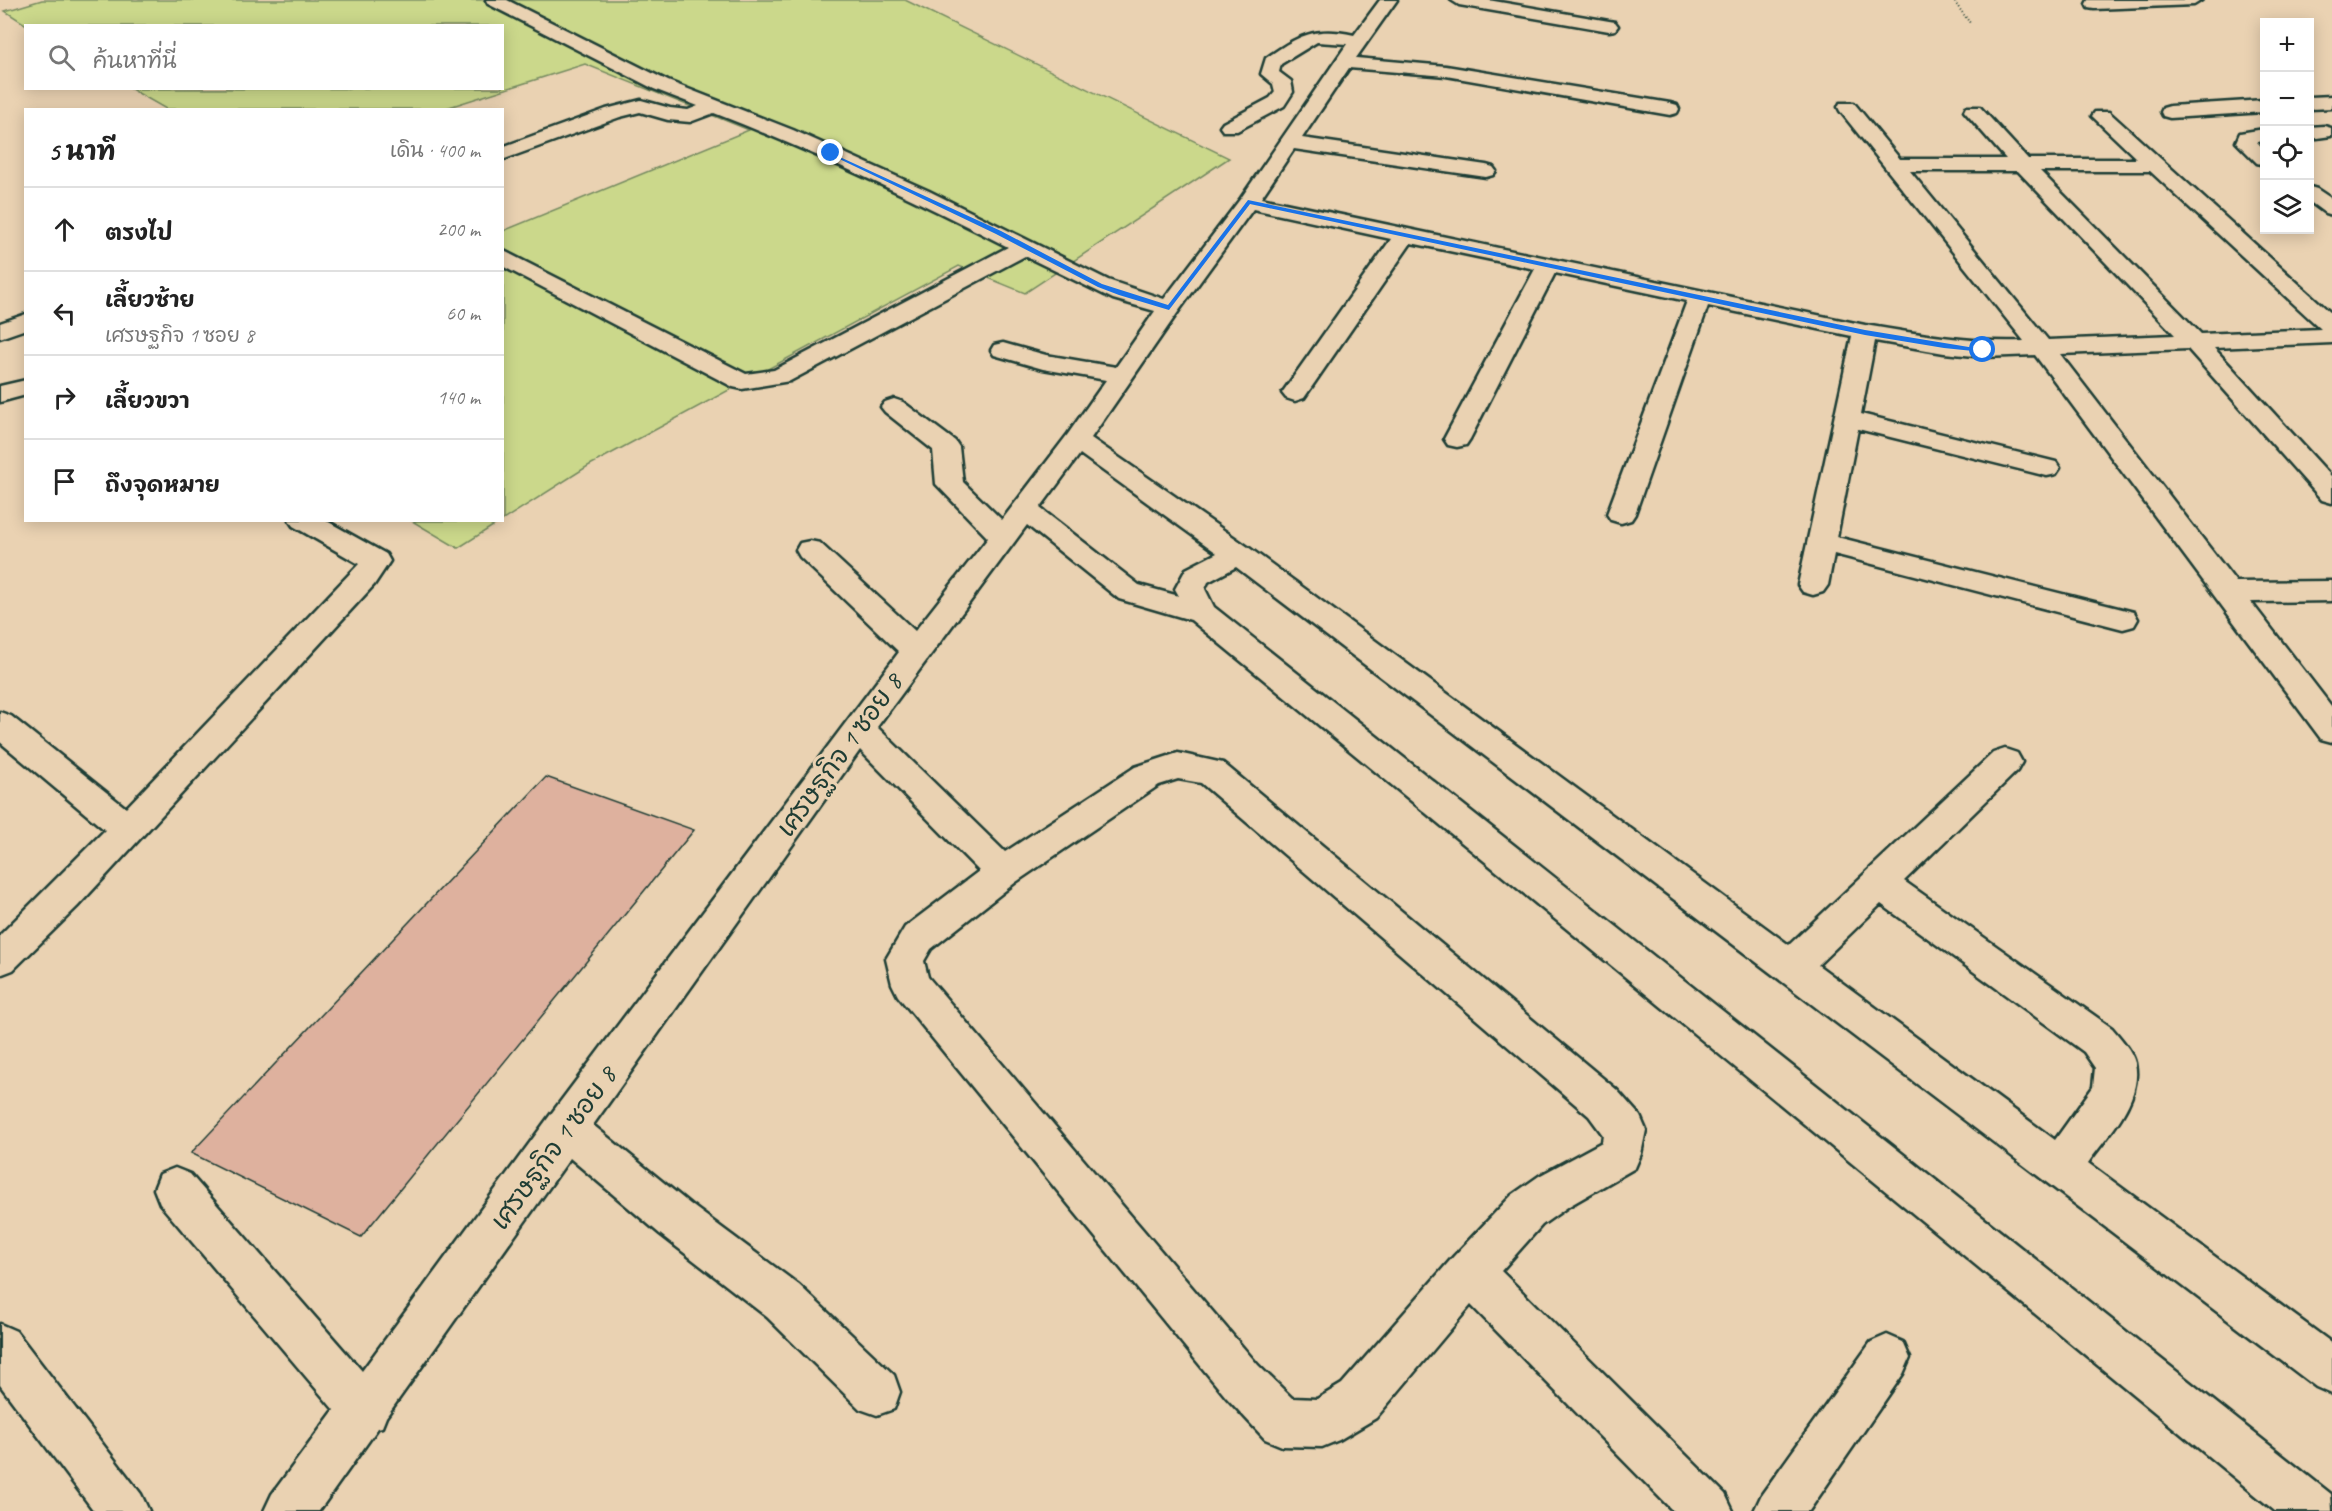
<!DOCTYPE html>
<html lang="th">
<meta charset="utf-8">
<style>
:root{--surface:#fff;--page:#f6f6f6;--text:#222;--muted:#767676;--line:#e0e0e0}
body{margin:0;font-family:Caveat,"Playpen Sans Thai",sans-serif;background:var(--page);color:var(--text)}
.controls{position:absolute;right:18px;top:18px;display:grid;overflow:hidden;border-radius:0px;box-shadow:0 3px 15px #0003}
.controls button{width:54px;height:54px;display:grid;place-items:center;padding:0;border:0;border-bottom:2px solid var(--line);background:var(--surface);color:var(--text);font:30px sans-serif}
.stop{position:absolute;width:18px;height:18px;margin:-14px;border:4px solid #1a73e8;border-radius:50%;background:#fff}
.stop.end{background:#1a73e8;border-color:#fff;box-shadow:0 2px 6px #0008}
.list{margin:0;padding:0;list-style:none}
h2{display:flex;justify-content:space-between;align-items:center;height:78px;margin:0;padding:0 24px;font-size:26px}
h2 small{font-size:20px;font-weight:400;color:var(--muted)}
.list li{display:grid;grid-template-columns:39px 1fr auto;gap:18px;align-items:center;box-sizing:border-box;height:84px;padding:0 24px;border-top:2px solid var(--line)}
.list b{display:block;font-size:22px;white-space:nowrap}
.list p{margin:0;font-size:20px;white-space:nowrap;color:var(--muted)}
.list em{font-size:20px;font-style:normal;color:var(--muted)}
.icon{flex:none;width:33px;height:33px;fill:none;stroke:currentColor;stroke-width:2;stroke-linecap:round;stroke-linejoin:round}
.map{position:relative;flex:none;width:2332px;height:1511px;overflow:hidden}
.search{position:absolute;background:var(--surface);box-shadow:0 3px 15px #0003;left:24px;top:24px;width:480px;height:66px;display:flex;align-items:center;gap:15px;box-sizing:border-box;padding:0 21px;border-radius:0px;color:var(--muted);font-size:22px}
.panel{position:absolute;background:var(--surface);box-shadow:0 3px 15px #0003;left:24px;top:108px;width:480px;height:414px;border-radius:0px}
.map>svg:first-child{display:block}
.green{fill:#cbd88b;stroke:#758a60;stroke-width:1.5}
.building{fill:#deb19e;stroke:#1f3d34;stroke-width:1.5}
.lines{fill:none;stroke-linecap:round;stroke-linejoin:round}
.minor-casing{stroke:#1f3d34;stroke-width:5}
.path{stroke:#1f3d34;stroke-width:2;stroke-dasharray:1 2;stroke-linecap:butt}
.minor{fill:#ead2b2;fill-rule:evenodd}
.route{fill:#1a73e8}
.labels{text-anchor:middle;stroke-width:6;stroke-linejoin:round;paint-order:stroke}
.street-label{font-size:26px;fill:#1f3d34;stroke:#ead2b2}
</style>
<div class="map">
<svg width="2332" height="1511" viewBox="0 0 2332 1511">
<rect width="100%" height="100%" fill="#ead2b2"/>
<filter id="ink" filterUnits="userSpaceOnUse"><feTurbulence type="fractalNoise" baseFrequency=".0167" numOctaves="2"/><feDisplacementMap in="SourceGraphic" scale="12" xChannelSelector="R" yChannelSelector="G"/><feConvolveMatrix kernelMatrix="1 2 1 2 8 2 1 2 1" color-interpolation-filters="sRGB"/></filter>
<g filter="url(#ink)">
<path class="green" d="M42 0H905L1229 158 1025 293 959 266 588 466 503 520V231L749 130 585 64 443 109H166L131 89 502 88V26H28L5 11Z
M412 521H501L458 548Z"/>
<path class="building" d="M546 777 694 830 361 1237 191 1153Z"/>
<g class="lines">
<g class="minor-casing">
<path id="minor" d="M486 0H507L668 81 793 130 929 191 1108 280 1164 299 1241 198 1347 44 1317 42 1281 64 1279 72 1291 81 1293 92 1284 106 1237 131H1223L1220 127 1223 123 1270 98 1275 92 1273 84 1261 74 1266 58C1298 36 1314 26 1354 35L1380 0H1397L1356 58 1446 66 1670 103 1677 105 1679 109 1677 113 1670 115 1446 76 1349 68 1302 138 1486 165 1493 167 1496 171 1493 175 1486 177 1294 149 1261 198 1865 325C1919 334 1968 343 2024 341L1840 111 1838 107 1840 103H1854L1900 159H2006L1964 111 1966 107H1980L2028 159H2137L2092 116 2095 112H2109L2332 314V343L2214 348 2332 477V503L2322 500 2188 349 2060 354 2236 582 2332 581V601L2251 602 2332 707V742L2321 739 2035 355 1984 357 1944 353 1875 341 1861 414 2056 462 2060 468 2056 474 2047 476 1858 429 1837 537 2134 612 2138 619 2134 626 2123 629 1834 554 1828 585 1823 592 1813 595 1803 592 1798 585 1852 336 1708 306 1635 514 1631 520 1621 523 1611 520 1607 514 1687 301 1555 273 1470 439 1466 445 1457 447 1448 445 1444 439 1535 269 1411 243 1304 398 1295 401 1286 398 1282 393 1391 239 1253 209 1178 312 1091 438 1248 547 1789 945 1993 753 2005 749 2017 753 2022 762 2017 771 1904 881 2112 1028C2120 1038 2132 1050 2135 1063 2143 1100 2107 1136 2088 1163L2332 1343V1394L2316 1387 1236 567 1208 582 1205 589 1214 607 2331 1494 2332 1511H2275L1191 620 1119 599 1027 525 877 727 1005 852 1135 767 1178 753 1223 763 1617 1090 1640 1116 1646 1130 1641 1154 1635 1168 1569 1206 1542 1225 1501 1271 1725 1494 1733 1511H1673L1471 1305 1376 1418 1339 1440 1322 1447 1282 1446 1265 1439 1226 1397 898 996 892 984 886 959 905 927 979 871 860 750 593 1125 690 1204 799 1285 894 1375 900 1392 894 1409 877 1415 860 1409 767 1317 660 1234 570 1158 386 1417 382 1427 378 1428 319 1511H264L272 1494 334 1410 160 1204 154 1189 160 1174 175 1168 190 1174 362 1371 551 1114 899 652 800 557 796 550 800 543 810 541 820 543 915 631 988 538 936 484 933 450 885 412 881 407 885 402 894 399 903 402 955 441 959 447 963 482 1002 520 1068 434 1106 380 1043 369 994 355 991 350 994 345 1003 343 1046 355 1116 367 1155 311 1113 299 1025 256 790 381 742 389 733 387 502 266V250L746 374 774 370 1008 247C912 198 815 152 714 113L690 122 668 120 640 112 620 117 502 160V147L606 109 641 100 670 108 688 110 698 106 654 89 488 4ZM1910 171H2018L2175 335 2048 340ZM2040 171H2150L2321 329 2201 334ZM1080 454 1217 553 1186 569 1175 589 1179 596 1139 585 1040 508ZM1178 779 1201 783 1589 1116 1603 1135 1602 1142 1539 1176 1512 1195 1454 1256 1342 1384 1317 1399 1292 1398 1258 1365 928 977 924 961 931 949 1016 882 1159 785ZM1881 904 2084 1052 2095 1068 2093 1087 2055 1140 1818 965Z
M1451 0H1488L1609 21 1615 22 1618 26 1615 30 1609 31 1459 5Z
M2088 0H2202L2194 5 2094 9 2088 8 2086 4Z
M2332 96V108L2310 109V97Z
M2264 100V112L2170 118 2163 116 2161 112 2163 108 2170 106Z
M2324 126 2331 128V136L2310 139V127Z
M2264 129V141L2257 142 2264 149V165L2257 163 2236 142 2240 133Z
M2310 187 2317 189 2332 199V215L2325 213 2310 202Z
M26 314V329L0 338V323Z
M26 380V395L0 402V386Z
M289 520H325L386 554 390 561 374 585 78 906 13 970 0 975V935L105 830 0 742V712L11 716 126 808 359 564 293 526Z
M0 1324 16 1331 141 1494 149 1511H94L0 1385Z
M1887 1335 1903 1342 1910 1358 1903 1374 1809 1511H1754L1762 1494 1871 1342Z"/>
</g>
<path class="path" d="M1953 0 1970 23"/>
<use href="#minor" class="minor"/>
</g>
</g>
<path class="route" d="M829 152 1001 231 1102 284 1168 305 1248 200 1865 330 1987 350 1983 352 1944 348 1865 335 1250 204 1169 310 1119 295 1098 287 996 234 829 154Z"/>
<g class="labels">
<g class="street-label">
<text transform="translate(839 755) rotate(-54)" y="9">เศรษฐกิจ 1 ซอย 8</text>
<text transform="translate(553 1148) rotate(-54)" y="9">เศรษฐกิจ 1 ซอย 8</text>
</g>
</g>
</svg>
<div class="controls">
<button>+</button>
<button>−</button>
<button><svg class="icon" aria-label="locate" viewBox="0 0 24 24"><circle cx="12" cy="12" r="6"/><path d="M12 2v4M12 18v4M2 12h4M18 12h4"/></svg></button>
<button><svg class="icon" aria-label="layers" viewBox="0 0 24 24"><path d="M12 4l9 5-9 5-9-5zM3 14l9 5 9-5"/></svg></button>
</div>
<div class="stop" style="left:1983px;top:350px"></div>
<div class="stop end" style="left:831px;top:153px"></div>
<div class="search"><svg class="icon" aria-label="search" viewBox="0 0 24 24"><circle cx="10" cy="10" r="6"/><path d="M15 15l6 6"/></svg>ค้นหาที่นี่</div>
<section class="panel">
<h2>5 นาที<small>เดิน · 400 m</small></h2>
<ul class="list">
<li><svg class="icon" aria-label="ahead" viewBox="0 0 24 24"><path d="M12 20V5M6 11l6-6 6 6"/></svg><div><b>ตรงไป</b></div><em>200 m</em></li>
<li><svg class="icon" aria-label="left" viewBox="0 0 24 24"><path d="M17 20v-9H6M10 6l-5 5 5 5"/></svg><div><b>เลี้ยวซ้าย</b><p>เศรษฐกิจ 1 ซอย 8</p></div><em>60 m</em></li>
<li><svg class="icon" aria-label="right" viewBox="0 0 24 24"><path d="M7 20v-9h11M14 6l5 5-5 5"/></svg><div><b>เลี้ยวขวา</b></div><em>140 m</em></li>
<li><svg class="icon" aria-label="arrive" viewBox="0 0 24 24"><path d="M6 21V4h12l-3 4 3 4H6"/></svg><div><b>ถึงจุดหมาย</b></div></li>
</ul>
</section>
</div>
